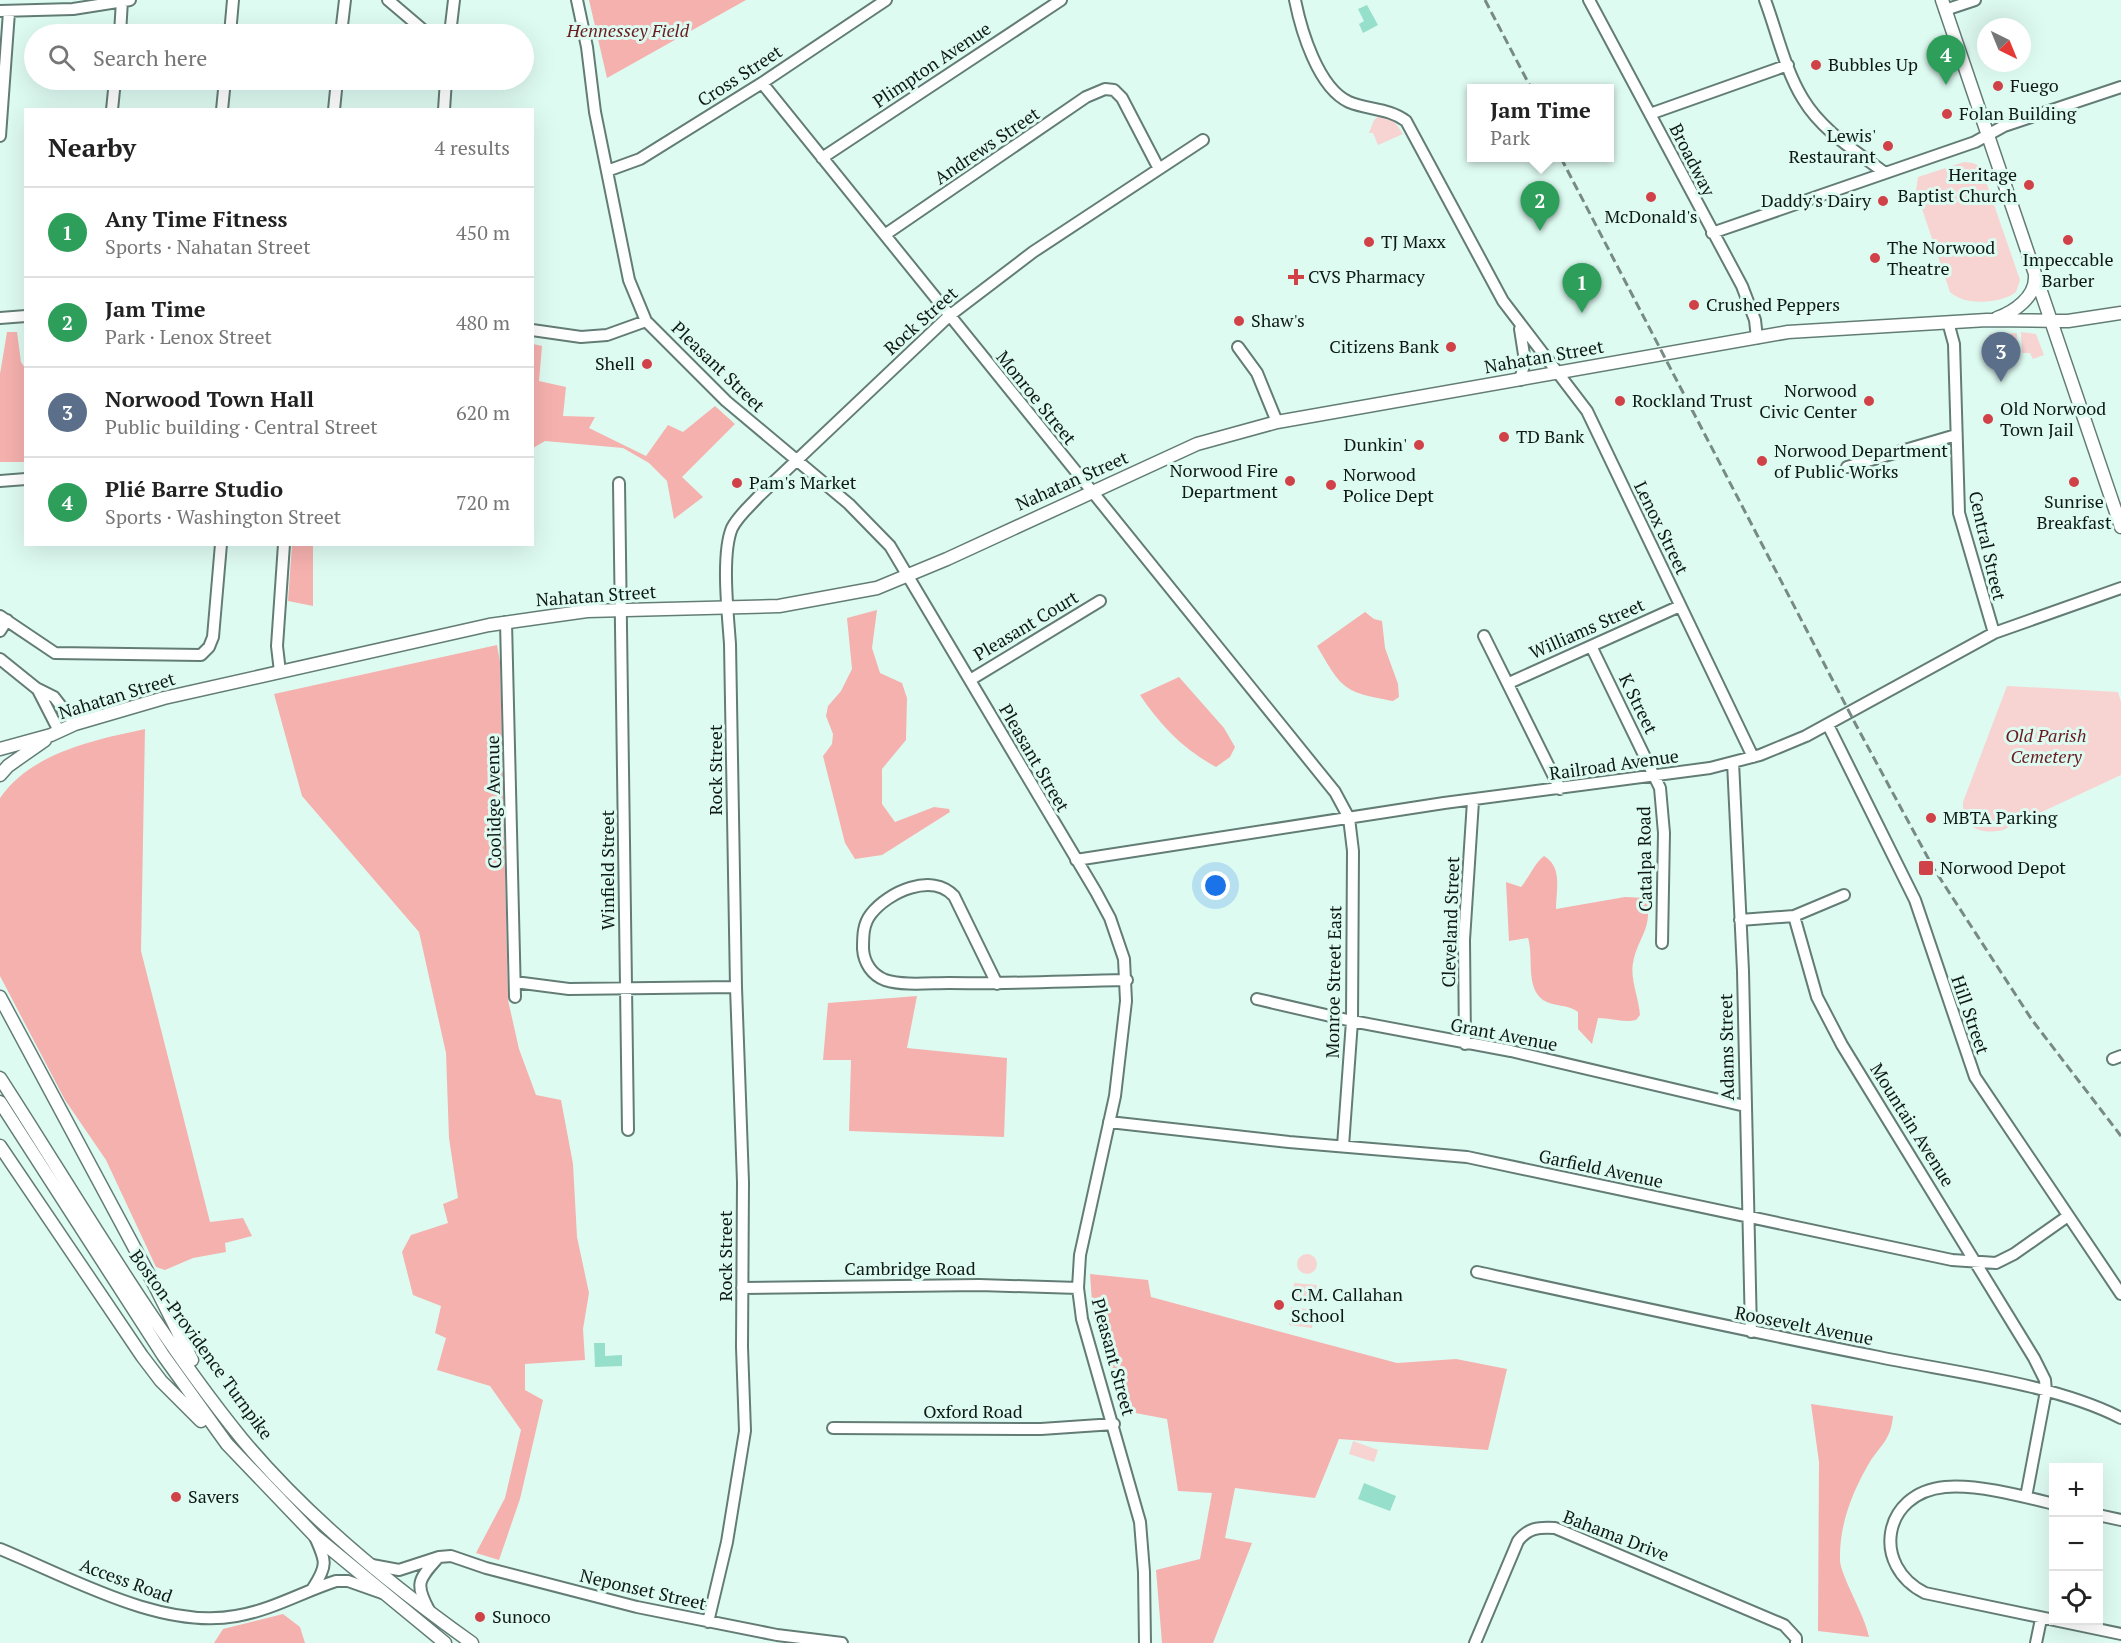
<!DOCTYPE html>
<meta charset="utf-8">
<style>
:root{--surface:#fff;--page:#f6f6f6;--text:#222;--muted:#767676;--line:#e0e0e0;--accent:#d14148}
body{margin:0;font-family:"PT Serif",serif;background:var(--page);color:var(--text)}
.controls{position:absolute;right:18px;bottom:18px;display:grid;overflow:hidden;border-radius:0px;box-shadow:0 6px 24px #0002}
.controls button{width:54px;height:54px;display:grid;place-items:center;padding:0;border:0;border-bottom:2px solid var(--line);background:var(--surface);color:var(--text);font:30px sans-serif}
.compass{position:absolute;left:1977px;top:18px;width:54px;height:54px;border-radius:50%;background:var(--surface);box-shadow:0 6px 24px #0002;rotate:137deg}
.you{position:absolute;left:1216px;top:886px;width:21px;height:21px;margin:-15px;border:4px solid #fff;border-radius:50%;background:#1a73e8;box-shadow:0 0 0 9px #1a73e833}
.badge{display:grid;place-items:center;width:39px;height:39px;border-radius:50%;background:var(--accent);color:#fff;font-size:20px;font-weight:700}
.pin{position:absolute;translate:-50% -50px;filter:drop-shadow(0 2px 3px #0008)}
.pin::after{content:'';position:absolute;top:32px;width:21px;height:18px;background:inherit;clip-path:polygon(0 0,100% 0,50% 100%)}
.popup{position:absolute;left:1467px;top:84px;width:147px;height:78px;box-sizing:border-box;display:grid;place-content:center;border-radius:0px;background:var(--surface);filter:drop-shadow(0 2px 4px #0005);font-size:20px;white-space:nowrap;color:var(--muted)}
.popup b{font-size:22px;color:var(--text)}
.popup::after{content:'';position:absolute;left:50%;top:100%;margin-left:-12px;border:12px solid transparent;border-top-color:var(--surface)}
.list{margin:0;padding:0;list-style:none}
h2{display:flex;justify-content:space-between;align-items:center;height:78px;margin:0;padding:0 24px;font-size:26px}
h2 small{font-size:20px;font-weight:400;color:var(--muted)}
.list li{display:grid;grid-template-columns:39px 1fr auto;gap:18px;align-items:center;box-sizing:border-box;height:90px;padding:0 24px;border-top:2px solid var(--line)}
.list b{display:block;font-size:22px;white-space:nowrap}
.list p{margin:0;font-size:20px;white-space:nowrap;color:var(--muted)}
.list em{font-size:20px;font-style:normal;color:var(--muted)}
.icon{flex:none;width:33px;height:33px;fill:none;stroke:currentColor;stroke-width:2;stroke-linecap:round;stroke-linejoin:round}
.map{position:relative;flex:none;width:2121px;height:1643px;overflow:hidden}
.search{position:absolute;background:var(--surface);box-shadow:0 6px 24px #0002;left:24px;top:24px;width:510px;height:66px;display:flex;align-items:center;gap:15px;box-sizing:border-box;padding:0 21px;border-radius:33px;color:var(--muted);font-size:22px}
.panel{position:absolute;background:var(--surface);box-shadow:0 6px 24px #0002;left:24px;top:108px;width:510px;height:438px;border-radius:0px}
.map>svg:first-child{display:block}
.green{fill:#f7d3d1}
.forest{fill:#f5b1ae}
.water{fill:#95dfcb}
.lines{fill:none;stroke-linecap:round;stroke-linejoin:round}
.minor-casing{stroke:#637d76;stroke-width:14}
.major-casing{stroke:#637d76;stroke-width:15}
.minor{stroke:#fff;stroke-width:10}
.major{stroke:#fff;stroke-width:12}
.rail{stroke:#778a84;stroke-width:3;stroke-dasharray:9 4.5;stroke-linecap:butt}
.poi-dot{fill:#d14148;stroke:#defbf2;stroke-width:2}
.labels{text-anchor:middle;stroke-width:6;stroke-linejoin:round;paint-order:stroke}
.park-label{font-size:18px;font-style:italic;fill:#691c20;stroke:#defbf2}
.street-label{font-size:18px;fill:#0f1916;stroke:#defbf2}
.poi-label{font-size:18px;fill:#0f1916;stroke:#defbf2;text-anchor:start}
</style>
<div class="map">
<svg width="2121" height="1643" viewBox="0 0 2121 1643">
<rect width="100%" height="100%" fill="#defbf2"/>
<path class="green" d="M1379 116 1394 121 1403 134 1378 145 1373 133H1369L1374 120Z
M1964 162 1973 163 1981 167 2020 280 2016 292C2001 304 1964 306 1950 292L1916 191 1918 177Z
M2021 332 2036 334 2044 355 2033 359 2030 353H2022Z
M2017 333 2018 353 1986 355 1985 340H1991L1990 334Z
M2007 686 2118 692 2121 702V775L2003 830C1980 835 1962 828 1963 802Z
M1297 1264a10 10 0 1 1 20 0a10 10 0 1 1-20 0Z
M1294 1283 1317 1285 1315 1303 1292 1301Z
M1291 1307 1314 1310 1312 1328 1289 1325Z
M1353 1441 1378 1450 1374 1462 1349 1454Z"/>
<path class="forest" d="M589 0H746L607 78Z
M7 332H17L21 362 25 368 24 462H0V374Z
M533 344 542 346 539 381 566 387 563 416 595 417 589 428 646 456 668 425 683 432 715 406 735 424 682 477 703 497 674 519 667 481 649 463 623 448 545 441 533 448Z
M292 545H313V606L288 601Z
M877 610 872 648 880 673 902 683 907 698 906 740 882 769V804L895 822 934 807 949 809 950 812 882 855 855 859 845 843 823 756 832 744 833 734 826 716 828 706 841 691 852 669 847 618Z
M1365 612 1374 619 1382 621 1385 648 1398 684 1399 697 1393 701C1343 692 1342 689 1317 646Z
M497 645 500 662 508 1000 519 1049 536 1095 561 1100 573 1164 577 1237 589 1293 583 1329 585 1360 525 1364V1390L543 1400 520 1499 499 1560 476 1553 505 1498 521 1430 490 1386 437 1370 446 1338 435 1333 441 1306 413 1295 402 1252 411 1235 448 1223 443 1204 458 1198 449 1138 446 1053 419 932 302 796 274 694Z
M1179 677 1224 728 1235 747 1230 757 1216 767C1184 750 1160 725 1140 695Z
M145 729 141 951 210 1222 243 1218 252 1236 225 1243 226 1252 193 1258 165 1270 156 1267 106 1160 65 1100 0 976V798C31 753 94 740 145 729Z
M1544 856C1563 867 1556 890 1556 909L1625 897 1647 898C1652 932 1639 934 1633 963 1630 979 1639 999 1640 1015L1636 1020C1623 1023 1612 1018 1598 1018L1592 1044 1578 1029V1012C1568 1004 1554 1007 1543 1000 1525 987 1534 956 1528 938L1509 941 1506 882 1521 887C1530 876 1534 864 1544 856Z
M917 996 907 1048 1007 1058 1004 1137 849 1131 851 1060H823L828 1003Z
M1090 1274 1148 1280 1151 1297 1397 1363 1456 1359 1507 1369 1488 1450 1339 1439 1315 1498 1235 1488 1225 1538 1252 1543 1213 1643H1162L1156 1570 1200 1559 1212 1493 1178 1491 1167 1419 1125 1411 1093 1317Z
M1811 1404 1893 1416C1891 1438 1883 1443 1871 1460 1853 1490 1839 1524 1840 1560 1840 1575 1865 1615 1869 1637L1818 1631 1819 1462Z
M283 1614 300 1627 305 1643H214L223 1629Z"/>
<path class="water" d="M1367 5 1378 25 1363 33 1359 24 1364 21 1358 9Z
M594 1343H605V1356L622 1355V1366L595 1367Z
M1364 1483 1396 1496 1390 1511 1358 1499Z"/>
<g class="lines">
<g class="minor-casing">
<path id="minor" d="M388 0 428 34
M577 0 587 47 595 112 629 280 646 321 726 401 849 504 890 546 1096 892 1110 918 1124 959 1126 1001 1115 1096 1080 1255 1078 1288 1082 1319 1140 1522 1144 1572 1145 1643
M1295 0C1301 30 1318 88 1349 102 1368 110 1389 108 1406 121L1503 301 1587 411 1753 757
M1589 0 1742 286 1755 320 1757 338
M1765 0C1777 32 1785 70 1803 99 1822 131 1856 151 1885 173
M1945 10 1975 0
M0 11 73 9 130 0
M120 34 122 0
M230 34 233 0
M341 34 345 0
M450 34 454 0
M762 83 1335 792 1349 818 1353 851 1352 1021 1343 1146
M112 110 115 80
M222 110 225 80
M334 110 337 80
M444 110 446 80
M1650 114 1788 65
M0 136 9 12
M822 158 1061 0
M607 171 640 159 762 83 886 0
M1712 233 1975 142 2004 126 2121 87
M886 234 1086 97 1105 89 1114 90 1122 98 1159 169
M0 318 26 316
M1948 322 1954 344 1959 513 1994 633
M1520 329 1525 361 1520 380
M532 330 581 337 607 335 646 321
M1238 347 1257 373 1277 422
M1847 467 1956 435
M0 481 26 479
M619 483 628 1130
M0 616 55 653 201 655 209 647 213 637 221 544
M506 622 515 997
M0 631 7 620
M1484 636 1560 789
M1591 646 1660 788 1664 833 1662 943
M0 659 36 688 54 697 75 724
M280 672 277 646 284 544
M970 680 1100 601
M1509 683 1680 606
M38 690 59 731
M1828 725 1915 900 1975 1077 2121 1294
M1733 762 1743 971 1751 1332
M1076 860 1444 803 1710 768 1760 755 1806 736 1994 633 2121 588
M1794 916 1844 895
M1740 920 1794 916 1817 997 1842 1045 2034 1358 2045 1380 2046 1391 2026 1497
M515 982 569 989 736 987
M997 984 954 896C932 872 888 892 871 914 863 924 863 936 863 949 864 963 872 975 885 980 904 986 929 983 949 983 1008 984 1067 981 1127 980
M1257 999 1352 1021 1511 1051 1745 1106
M1465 1044 1464 940 1473 801
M2113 1059 2121 1056
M1109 1122 1289 1142 1467 1157 1952 1260 1996 1263 2014 1254 2068 1216
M1477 1272C1610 1301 1742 1330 1874 1356 1950 1372 2053 1383 2121 1418
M742 1288 979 1285 1078 1288
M833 1428 1041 1429 1114 1424
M2054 1504C2022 1496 1977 1484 1945 1487 1882 1493 1871 1566 1925 1593L2121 1634
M2098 1515 2121 1520
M0 1549C69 1577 161 1630 236 1616 272 1610 302 1592 336 1581H348L382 1593
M372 1565 399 1570 439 1557 451 1556 486 1568 637 1607 777 1635 842 1643
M313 1588C328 1565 326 1561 315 1537
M429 1610C415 1584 418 1580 437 1559
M708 1622 727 1542 745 1431 742 1347 743 1182 736 987 730 644C728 615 721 554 732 528 738 516 750 506 759 496L949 316 1033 252 1203 140
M1475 1643 1518 1541C1528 1528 1538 1527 1555 1528L1784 1625 1796 1638V1643
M2036 1643 2041 1619"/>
</g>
<g class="major-casing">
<path id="major" d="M1942 0 2121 527
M1997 318C2014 312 2036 297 2035 276
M0 749 51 735 75 724 164 698 489 625 587 611 779 606 877 588 947 559 1197 444 1277 422 1788 332 1987 320 2068 321 2121 313
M0 775 8 766 45 740
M0 997 155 1286 192 1360
M0 1078C77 1197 152 1328 242 1439 307 1517 389 1584 472 1643
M0 1102 163 1355 227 1444 315 1536 445 1643
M0 1146 142 1356 161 1381 201 1421"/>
</g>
<use href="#minor" class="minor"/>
<use href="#major" class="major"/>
<path class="rail" d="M1485 0 1531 88
M1561 158 1856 725 1934 869 2032 1020 2121 1136"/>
</g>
<g class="poi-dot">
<circle cx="1816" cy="65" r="6"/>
<circle cx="1998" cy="86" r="6"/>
<circle cx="1947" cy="114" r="6"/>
<circle cx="1888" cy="146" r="6"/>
<circle cx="2029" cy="185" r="6"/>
<circle cx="1651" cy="197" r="6"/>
<circle cx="1883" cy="201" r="6"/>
<circle cx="2068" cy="240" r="6"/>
<circle cx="1369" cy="242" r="6"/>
<circle cx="1875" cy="258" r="6"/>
<path d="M1293 268h6v6h6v6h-6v6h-6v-6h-6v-6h6z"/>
<circle cx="1694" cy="305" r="6"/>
<circle cx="1239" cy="321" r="6"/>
<circle cx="1451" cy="347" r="6"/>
<circle cx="647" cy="364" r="6"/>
<circle cx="1620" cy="401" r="6"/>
<circle cx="1869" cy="401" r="6"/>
<circle cx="1988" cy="419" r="6"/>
<circle cx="1504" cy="437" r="6"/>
<circle cx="1419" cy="445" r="6"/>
<circle cx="1762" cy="461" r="6"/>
<circle cx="1290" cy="481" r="6"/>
<circle cx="2074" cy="482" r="6"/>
<circle cx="737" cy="483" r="6"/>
<circle cx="1331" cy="485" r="6"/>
<circle cx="1931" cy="818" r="6"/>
<rect x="1918" y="860" width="16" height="16" rx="3"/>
<circle cx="1279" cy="1305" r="6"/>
<circle cx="176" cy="1497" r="6"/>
<circle cx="480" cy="1617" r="6"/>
</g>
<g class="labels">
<g class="park-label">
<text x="628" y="37">Hennessey Field</text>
<text x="2046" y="742">Old Parish<tspan x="2046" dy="21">Cemetery</tspan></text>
</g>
<g class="street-label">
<text transform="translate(932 65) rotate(-34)" y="6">Plimpton Avenue</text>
<text transform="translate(740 76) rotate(-33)" y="6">Cross Street</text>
<text transform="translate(987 146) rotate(-34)" y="6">Andrews Street</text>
<text transform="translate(1692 160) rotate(63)" y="6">Broadway</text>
<text transform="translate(921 321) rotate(-42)" y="6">Rock Street</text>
<text transform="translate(1544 357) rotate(-10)" y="6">Nahatan Street</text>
<text transform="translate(718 367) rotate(44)" y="6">Pleasant Street</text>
<text transform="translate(1036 398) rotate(51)" y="6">Monroe Street</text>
<text transform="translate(1072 481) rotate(-24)" y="6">Nahatan Street</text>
<text transform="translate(1661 528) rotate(64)" y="6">Lenox Street</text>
<text transform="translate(1987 546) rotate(77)" y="6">Central Street</text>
<text transform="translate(596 596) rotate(-4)" y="6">Nahatan Street</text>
<text transform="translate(1026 626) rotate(-31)" y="6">Pleasant Court</text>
<text transform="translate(1587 629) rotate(-24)" y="6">Williams Street</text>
<text transform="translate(117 696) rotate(-17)" y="6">Nahatan Street</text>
<text transform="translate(1638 704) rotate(64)" y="6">K Street</text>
<text transform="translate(1034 758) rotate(60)" y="6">Pleasant Street</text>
<text transform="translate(1614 765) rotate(-8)" y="6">Railroad Avenue</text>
<text transform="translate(716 770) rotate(-90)" y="6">Rock Street</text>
<text transform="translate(494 802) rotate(-91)" y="6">Coolidge Avenue</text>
<text transform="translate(1645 859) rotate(-91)" y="6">Catalpa Road</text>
<text transform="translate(608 870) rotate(-90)" y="6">Winfield Street</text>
<text transform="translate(1451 922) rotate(-88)" y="6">Cleveland Street</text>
<text transform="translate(1334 982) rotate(-89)" y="6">Monroe Street East</text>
<text transform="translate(1970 1015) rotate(71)" y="6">Hill Street</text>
<text transform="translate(1504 1035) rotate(11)" y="6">Grant Avenue</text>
<text transform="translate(1727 1047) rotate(-91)" y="6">Adams Street</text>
<text transform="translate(1912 1125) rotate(58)" y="6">Mountain Avenue</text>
<text transform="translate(1601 1169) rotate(12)" y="6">Garfield Avenue</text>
<text transform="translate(726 1256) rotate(-90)" y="6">Rock Street</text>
<text x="910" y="1275">Cambridge Road</text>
<text transform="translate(1804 1326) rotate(11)" y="6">Roosevelt Avenue</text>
<text transform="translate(201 1345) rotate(54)" y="6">Boston-Providence Turnpike</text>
<text transform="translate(1113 1357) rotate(75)" y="6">Pleasant Street</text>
<text x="973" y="1418">Oxford Road</text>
<text transform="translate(1616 1536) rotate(21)" y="6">Bahama Drive</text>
<text transform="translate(126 1581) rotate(20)" y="6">Access Road</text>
<text transform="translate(643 1590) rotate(13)" y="6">Neponset Street</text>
</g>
<g class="poi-label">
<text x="1828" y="71">Bubbles Up</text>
<text x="2010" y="92">Fuego</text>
<text x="1959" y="120">Folan Building</text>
<text x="1876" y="142" text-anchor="end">Lewis'<tspan x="1876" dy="21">Restaurant</tspan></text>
<text x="2017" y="181" text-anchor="end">Heritage<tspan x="2017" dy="21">Baptist Church</tspan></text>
<text x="1871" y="207" text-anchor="end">Daddy's Dairy</text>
<text x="1651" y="223" text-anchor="middle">McDonald's</text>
<text x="1381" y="248">TJ Maxx</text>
<text x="1887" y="254">The Norwood<tspan x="1887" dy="21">Theatre</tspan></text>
<text x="2068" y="266" text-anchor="middle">Impeccable<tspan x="2068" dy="21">Barber</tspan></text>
<text x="1308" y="283">CVS Pharmacy</text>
<text x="1706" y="311">Crushed Peppers</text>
<text x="1251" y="327">Shaw's</text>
<text x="1439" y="353" text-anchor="end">Citizens Bank</text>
<text x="635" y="370" text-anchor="end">Shell</text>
<text x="1857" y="397" text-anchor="end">Norwood<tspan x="1857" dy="21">Civic Center</tspan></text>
<text x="1632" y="407">Rockland Trust</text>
<text x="2000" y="415">Old Norwood<tspan x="2000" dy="21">Town Jail</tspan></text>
<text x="1516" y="443">TD Bank</text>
<text x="1407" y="451" text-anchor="end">Dunkin'</text>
<text x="1774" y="457">Norwood Department<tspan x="1774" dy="21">of Public Works</tspan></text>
<text x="1278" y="477" text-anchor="end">Norwood Fire<tspan x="1278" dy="21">Department</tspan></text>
<text x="1343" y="481">Norwood<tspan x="1343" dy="21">Police Dept</tspan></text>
<text x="749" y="489">Pam's Market</text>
<text x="2074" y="508" text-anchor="middle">Sunrise<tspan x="2074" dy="21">Breakfast</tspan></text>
<text x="1943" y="824">MBTA Parking</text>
<text x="1940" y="874">Norwood Depot</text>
<text x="1291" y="1301">C.M. Callahan<tspan x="1291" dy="21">School</tspan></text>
<text x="188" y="1503">Savers</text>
<text x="492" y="1623">Sunoco</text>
</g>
</g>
</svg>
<div class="controls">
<button>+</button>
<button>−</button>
<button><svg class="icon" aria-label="locate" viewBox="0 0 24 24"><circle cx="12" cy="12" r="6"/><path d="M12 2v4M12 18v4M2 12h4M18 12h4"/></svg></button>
</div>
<svg class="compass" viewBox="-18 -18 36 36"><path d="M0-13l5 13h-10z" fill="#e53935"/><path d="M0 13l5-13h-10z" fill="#767676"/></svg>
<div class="you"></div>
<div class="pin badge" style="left:1582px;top:313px;background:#2e9e5b">1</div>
<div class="pin badge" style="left:1540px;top:231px;background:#2e9e5b">2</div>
<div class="popup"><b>Jam Time</b>Park</div>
<div class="pin badge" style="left:2001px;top:382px;background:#5c6f8a">3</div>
<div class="pin badge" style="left:1946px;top:85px;background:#2e9e5b">4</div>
<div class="search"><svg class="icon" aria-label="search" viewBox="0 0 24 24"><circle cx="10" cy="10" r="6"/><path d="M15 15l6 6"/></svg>Search here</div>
<section class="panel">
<h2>Nearby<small>4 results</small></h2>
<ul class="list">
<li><span class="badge" style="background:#2e9e5b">1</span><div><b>Any Time Fitness</b><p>Sports · Nahatan Street</p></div><em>450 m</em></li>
<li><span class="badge" style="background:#2e9e5b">2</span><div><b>Jam Time</b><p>Park · Lenox Street</p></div><em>480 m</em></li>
<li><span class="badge" style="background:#5c6f8a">3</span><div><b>Norwood Town Hall</b><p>Public building · Central Street</p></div><em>620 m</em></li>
<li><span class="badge" style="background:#2e9e5b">4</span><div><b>Plié Barre Studio</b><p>Sports · Washington Street</p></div><em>720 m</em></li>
</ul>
</section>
</div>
